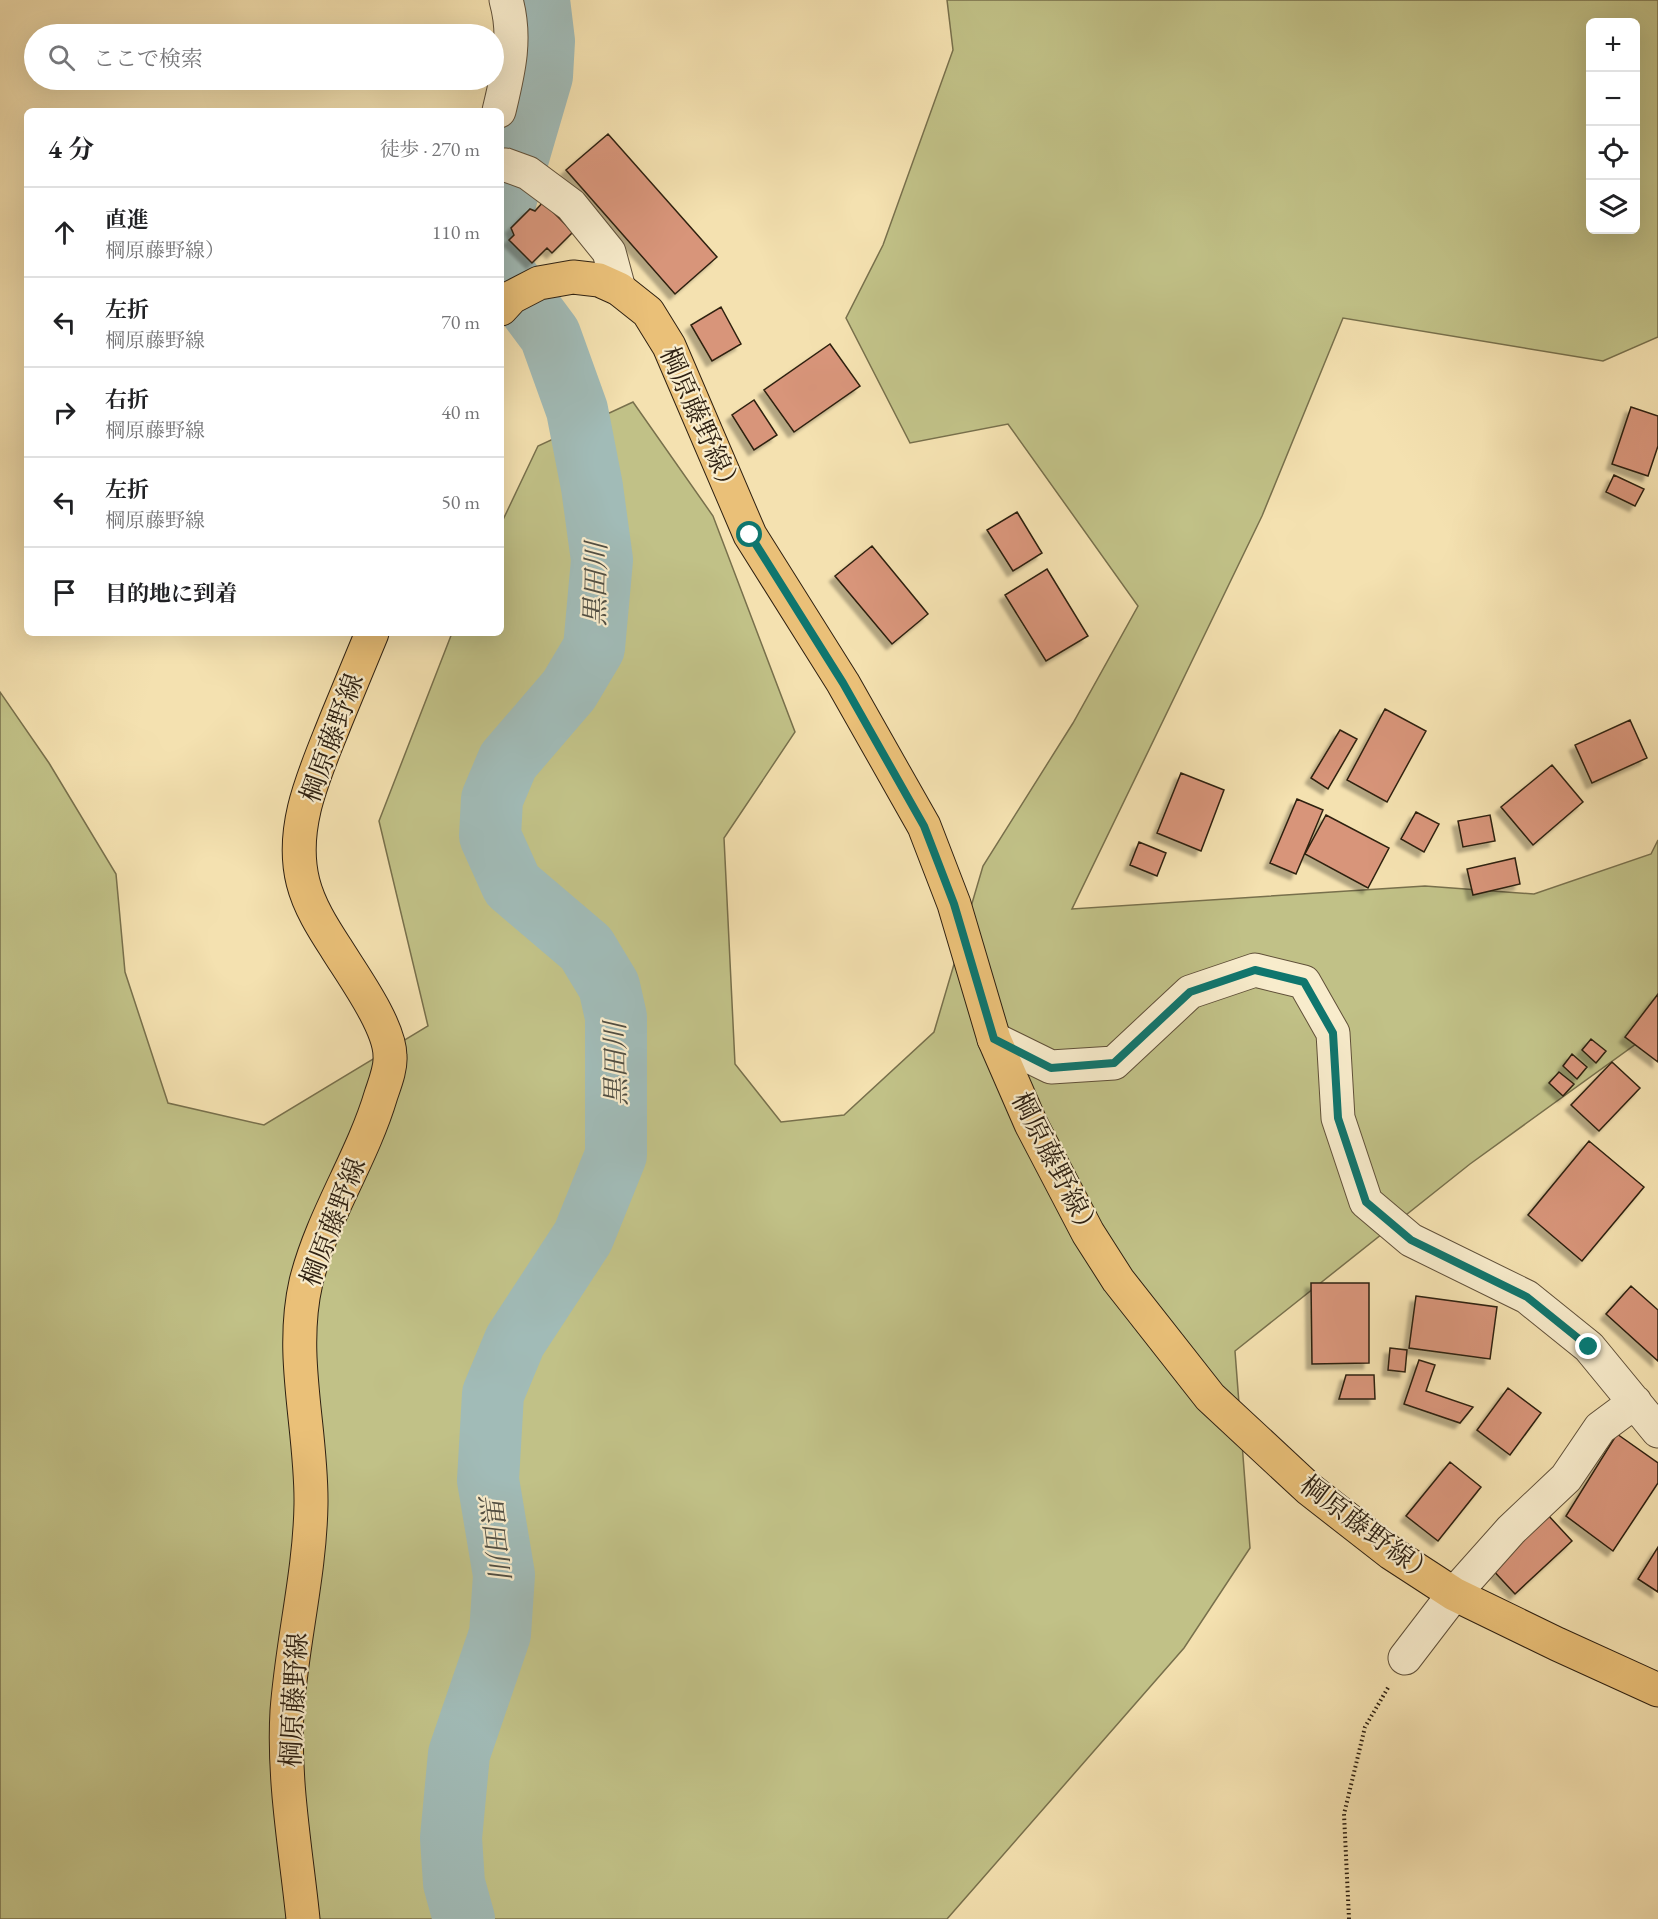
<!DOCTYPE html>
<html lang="ja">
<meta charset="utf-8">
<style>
:root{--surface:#fff;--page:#f2f2f2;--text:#202124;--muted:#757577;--line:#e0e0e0}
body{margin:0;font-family:"EB Garamond","Noto Serif JP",serif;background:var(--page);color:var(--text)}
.controls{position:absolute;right:18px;top:18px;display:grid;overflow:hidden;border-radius:9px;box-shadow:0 6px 24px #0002}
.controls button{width:54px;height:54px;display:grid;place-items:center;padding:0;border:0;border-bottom:2px solid var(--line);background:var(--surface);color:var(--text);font:30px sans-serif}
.stop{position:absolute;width:18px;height:18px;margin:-14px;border:4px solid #0f766e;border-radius:50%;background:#fff}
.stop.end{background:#0f766e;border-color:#fff;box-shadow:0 2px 6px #0008}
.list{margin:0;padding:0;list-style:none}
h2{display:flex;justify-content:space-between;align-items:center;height:78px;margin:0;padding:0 24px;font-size:26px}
h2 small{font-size:20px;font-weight:400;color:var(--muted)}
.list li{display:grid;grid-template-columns:39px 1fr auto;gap:18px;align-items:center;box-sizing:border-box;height:90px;padding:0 24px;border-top:2px solid var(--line)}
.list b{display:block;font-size:22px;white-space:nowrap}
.list p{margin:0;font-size:20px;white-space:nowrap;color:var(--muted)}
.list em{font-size:20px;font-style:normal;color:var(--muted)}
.icon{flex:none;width:33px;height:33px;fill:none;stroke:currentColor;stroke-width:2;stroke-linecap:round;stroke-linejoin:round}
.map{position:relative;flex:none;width:1658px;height:1919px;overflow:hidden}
.search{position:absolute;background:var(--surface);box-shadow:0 6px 24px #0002;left:24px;top:24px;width:480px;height:66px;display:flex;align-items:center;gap:15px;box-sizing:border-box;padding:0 21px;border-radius:33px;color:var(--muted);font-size:22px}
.panel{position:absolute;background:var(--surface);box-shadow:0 6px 24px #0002;left:24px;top:108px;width:480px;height:528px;border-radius:9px}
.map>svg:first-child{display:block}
.green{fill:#c1c187;stroke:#78704c;stroke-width:1.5;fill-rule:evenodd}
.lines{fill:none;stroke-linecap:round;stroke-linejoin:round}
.river{stroke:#a1bbb7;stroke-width:62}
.building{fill:#d8957a;stroke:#2e2011;stroke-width:1.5;filter:url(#shadow)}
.minor-casing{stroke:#605039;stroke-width:35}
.major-casing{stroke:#2e2011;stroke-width:35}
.path{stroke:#2e2011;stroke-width:4;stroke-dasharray:1.5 3;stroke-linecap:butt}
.minor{stroke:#f8eccc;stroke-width:33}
.major{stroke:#eac078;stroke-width:33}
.route{stroke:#0f766e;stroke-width:8}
.labels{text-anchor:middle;stroke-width:4.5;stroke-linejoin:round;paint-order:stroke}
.street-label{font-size:27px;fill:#2e2011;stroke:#f8eccc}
.water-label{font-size:28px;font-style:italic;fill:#504e43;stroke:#f8eccc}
</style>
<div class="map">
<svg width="1658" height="1919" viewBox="0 0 1658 1919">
<defs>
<filter id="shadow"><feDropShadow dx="-5.5" dy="5.5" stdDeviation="1.5" flood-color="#0004"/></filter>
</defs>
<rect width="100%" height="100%" fill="#f4e1b0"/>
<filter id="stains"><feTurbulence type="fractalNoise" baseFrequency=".00333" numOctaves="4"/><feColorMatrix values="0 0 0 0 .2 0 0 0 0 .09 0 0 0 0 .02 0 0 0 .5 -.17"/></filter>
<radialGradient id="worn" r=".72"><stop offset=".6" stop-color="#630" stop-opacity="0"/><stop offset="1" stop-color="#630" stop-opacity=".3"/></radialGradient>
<path class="green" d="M947 0H1658V337L1603 361 1343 318 1262 516 1072 909 1425 886 1534 894 1651 854 1658 840V1028L1470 1164 1235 1351 1250 1548 1184 1648 947 1919H0V692L49 763 116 874 125 972 168 1103 264 1125 428 1026 379 821 452 633H501V524L538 446 633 402 713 516 795 732 724 838 735 1064 781 1122 844 1115 934 1032 983 866 1073 723 1138 606 1008 424 910 443 846 318 883 245 953 50ZM1590 22H1636V230H1590Z"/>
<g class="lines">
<path class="river" d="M501 216 542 76 544 41 539 0
M464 1919 454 1883 451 1838 459 1754 500 1634 504 1575 488 1480 493 1394 515 1341 583 1237 616 1155V1017L609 986 586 948 512 885 490 836 492 799 508 761 569 690 594 648 602 560 592 487 577 410 550 335 501 269"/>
</g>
<path class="building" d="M608 134 717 257 675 294 566 170Z
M543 202 573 232 552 253 547 248 532 263 509 240 514 235 511 228 530 209 535 211Z
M721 307 741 344 712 361 691 325Z
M830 344 860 386 794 432 764 390Z
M754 400 777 435 754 450 732 415Z
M1631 407 1658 416V446L1648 476 1612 464Z
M1614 475 1644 489 1635 506 1606 492Z
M1017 512 1042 553 1013 571 987 530Z
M872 546 928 614 892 644 835 576Z
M1047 569 1088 636 1046 661 1005 595Z
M1385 709 1426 731 1387 802 1347 780Z
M1630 720 1647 758 1592 783 1575 745Z
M1340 730 1357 739 1328 789 1311 778Z
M1552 765 1583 802 1533 845 1501 807Z
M1181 773 1224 790 1201 851 1157 833Z
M1297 799 1323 810 1296 874 1270 863Z
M1416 812 1439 824 1424 852 1401 839Z
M1326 815 1389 848 1368 888 1305 854Z
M1490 815 1495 841 1463 847 1458 821Z
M1139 842 1166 853 1157 876 1130 865Z
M1515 858 1520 884 1473 895 1467 869Z
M1658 994V1062L1625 1037Z
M1591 1039 1606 1051 1596 1063 1582 1050Z
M1572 1054 1587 1067 1577 1079 1563 1066Z
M1612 1062 1640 1088 1599 1131 1571 1105Z
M1559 1072 1574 1084 1563 1096 1549 1083Z
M1589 1141 1644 1187 1582 1261 1528 1215Z
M1311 1283H1369V1363L1312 1364Z
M1631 1286 1658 1310V1361L1606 1314Z
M1416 1296 1497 1307 1490 1359 1409 1348Z
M1390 1348 1407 1350 1405 1372 1388 1370Z
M1419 1360 1435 1365 1426 1391 1473 1407 1460 1423 1404 1404Z
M1346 1375H1374L1375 1399H1339Z
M1508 1388 1541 1413 1510 1455 1477 1430Z
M1617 1434 1658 1463V1483L1613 1551 1566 1516Z
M1450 1462 1481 1487 1438 1541 1406 1516Z
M1547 1514 1572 1541 1515 1594 1490 1567Z
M1658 1547V1592L1638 1579Z"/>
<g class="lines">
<g class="minor-casing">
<path id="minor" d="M499 111C508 73 517 39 506 0
M501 165H506L528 173 571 205 609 252 619 289
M994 1039 1051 1067 1114 1063 1190 992 1255 970 1304 982 1333 1033 1338 1118 1366 1202 1411 1240 1527 1297 1589 1347 1658 1431
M1405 1658 1454 1594 1511 1530 1566 1478 1600 1428 1635 1402"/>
</g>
<g class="major-casing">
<path id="major" d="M501 309 512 297 539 283 573 277 599 280 619 289 648 312 669 346 750 535 843 683 924 826 954 904 994 1039 1031 1124 1088 1233 1118 1280 1210 1397 1309 1489 1391 1553 1454 1594 1557 1644 1658 1690
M303 1919C296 1851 283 1780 287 1711 292 1642 310 1573 311 1504 312 1430 289 1356 306 1282 322 1217 362 1159 381 1095 385 1083 391 1068 390 1056 390 1026 352 974 336 948 323 928 309 906 303 882 289 826 316 771 336 720 348 691 360 662 372 633"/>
</g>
<path class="path" d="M1349 1919 1344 1814 1365 1727 1389 1686"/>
<use href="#minor" class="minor"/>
<use href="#major" class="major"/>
</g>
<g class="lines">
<path class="route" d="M750 535 843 683 924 826 954 904 994 1039 1051 1068 1114 1063 1190 992 1255 970 1304 982 1333 1033 1338 1118 1366 1202 1411 1240 1527 1297 1589 1347"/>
</g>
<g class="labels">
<g class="street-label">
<text transform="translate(701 422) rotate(66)" y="9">棡原藤野線）</text>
<text transform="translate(332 738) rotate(-70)" y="9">棡原藤野線</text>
<text transform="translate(1056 1166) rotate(63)" y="9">棡原藤野線）</text>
<text transform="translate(333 1222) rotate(-69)" y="9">棡原藤野線</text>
<text transform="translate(1368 1530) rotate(37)" y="9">棡原藤野線）</text>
<text transform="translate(294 1700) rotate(-87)" y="9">棡原藤野線</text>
</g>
<g class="water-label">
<text transform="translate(595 584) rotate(-89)" y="10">黒田川</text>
<text transform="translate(615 1064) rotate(-91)" y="10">黒田川</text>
<text transform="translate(495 1536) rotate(83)" y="10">黒田川</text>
</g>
</g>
<rect width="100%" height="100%" filter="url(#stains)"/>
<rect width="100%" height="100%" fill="url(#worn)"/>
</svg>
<div class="controls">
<button>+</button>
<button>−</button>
<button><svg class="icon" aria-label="locate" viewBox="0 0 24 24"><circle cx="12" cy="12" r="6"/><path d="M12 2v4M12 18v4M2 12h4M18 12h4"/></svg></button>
<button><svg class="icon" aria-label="layers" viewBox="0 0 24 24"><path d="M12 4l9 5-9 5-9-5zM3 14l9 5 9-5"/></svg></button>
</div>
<div class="stop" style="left:750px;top:535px"></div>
<div class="stop end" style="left:1589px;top:1347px"></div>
<div class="search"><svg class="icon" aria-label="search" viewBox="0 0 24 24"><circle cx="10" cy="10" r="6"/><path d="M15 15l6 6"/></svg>ここで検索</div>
<section class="panel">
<h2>4 分<small>徒歩 · 270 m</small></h2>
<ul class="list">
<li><svg class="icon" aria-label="ahead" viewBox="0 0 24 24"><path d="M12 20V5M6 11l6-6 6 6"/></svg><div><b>直進</b><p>棡原藤野線）</p></div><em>110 m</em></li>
<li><svg class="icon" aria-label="left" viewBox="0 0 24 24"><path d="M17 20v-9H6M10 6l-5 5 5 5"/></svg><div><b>左折</b><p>棡原藤野線</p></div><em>70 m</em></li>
<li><svg class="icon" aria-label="right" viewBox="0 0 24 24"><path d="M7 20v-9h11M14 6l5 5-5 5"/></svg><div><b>右折</b><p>棡原藤野線</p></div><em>40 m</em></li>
<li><svg class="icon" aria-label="left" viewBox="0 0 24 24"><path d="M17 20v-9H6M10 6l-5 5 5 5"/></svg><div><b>左折</b><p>棡原藤野線</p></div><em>50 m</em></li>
<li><svg class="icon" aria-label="arrive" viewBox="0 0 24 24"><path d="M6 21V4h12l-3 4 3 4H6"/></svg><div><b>目的地に到着</b></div></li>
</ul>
</section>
</div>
